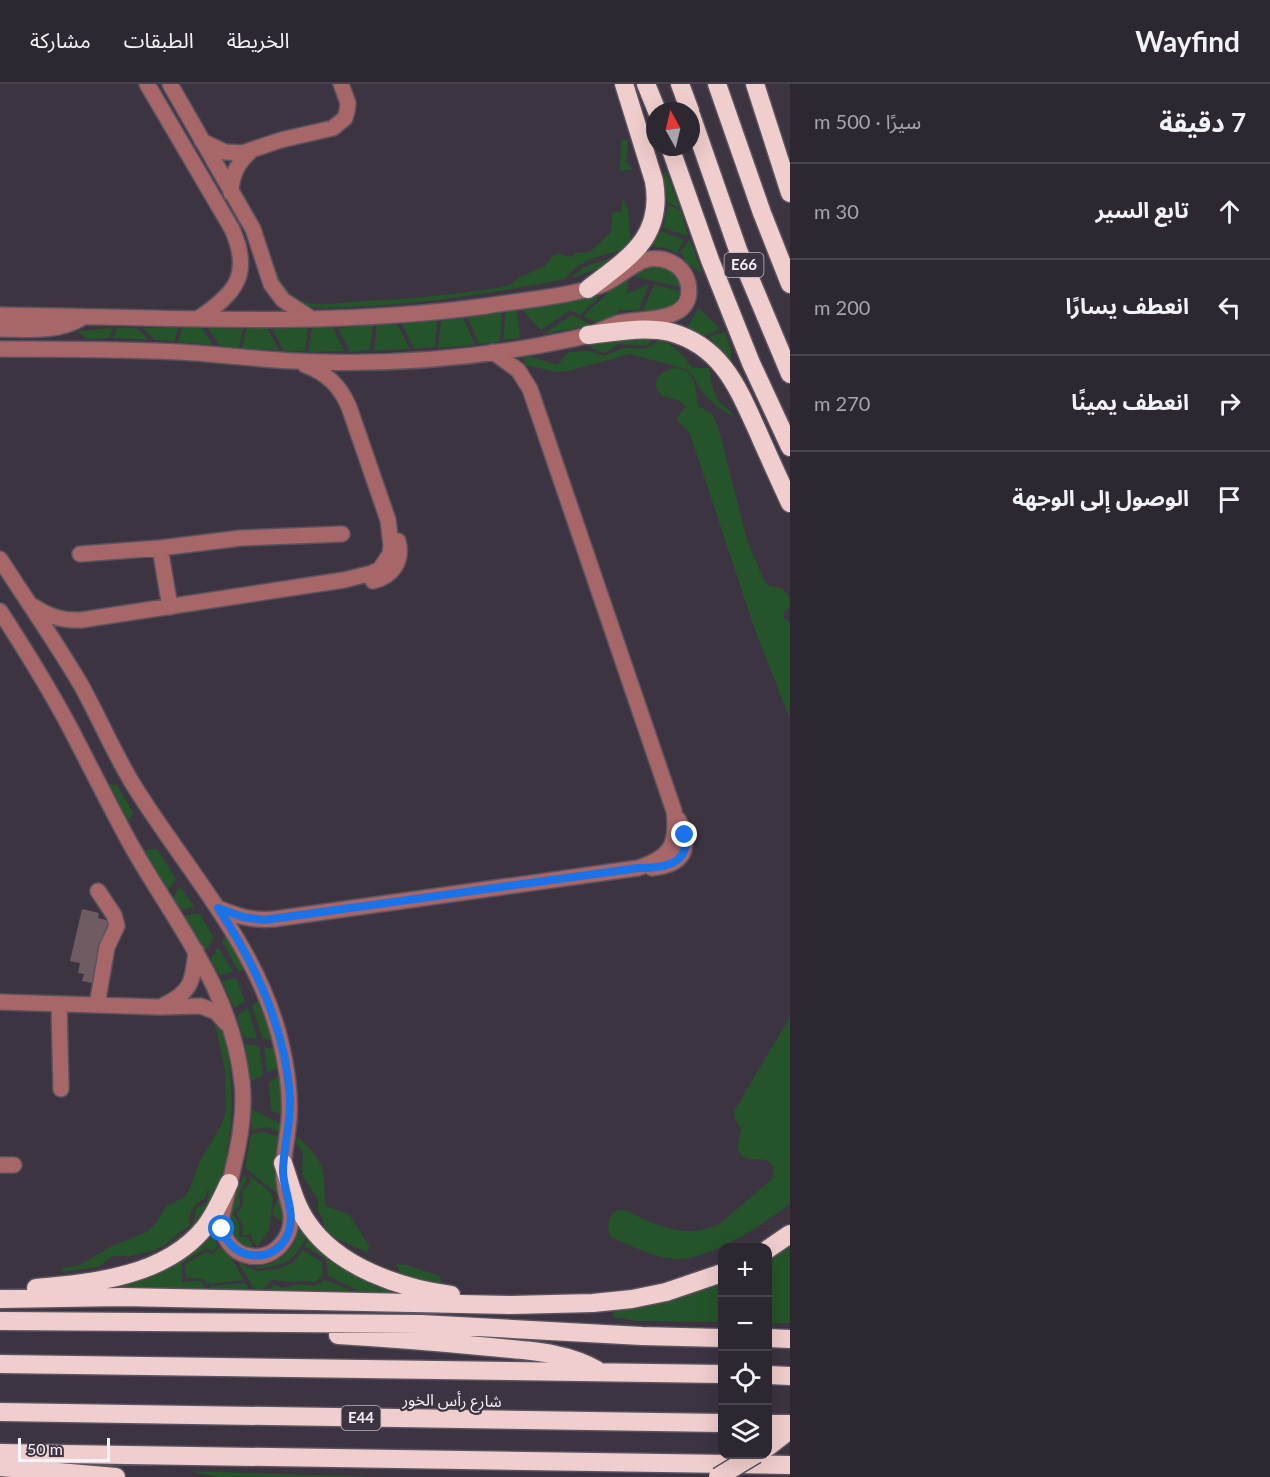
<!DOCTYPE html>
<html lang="ar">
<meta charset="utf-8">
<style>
:root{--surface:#2d2731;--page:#352f39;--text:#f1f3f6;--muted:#a7a5ab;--line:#48444d}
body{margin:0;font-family:Lato,"Noto Sans Arabic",sans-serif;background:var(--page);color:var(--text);direction:rtl}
.controls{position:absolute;right:18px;bottom:18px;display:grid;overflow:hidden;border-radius:12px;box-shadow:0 6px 24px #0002}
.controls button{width:54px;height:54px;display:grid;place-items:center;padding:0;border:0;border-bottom:2px solid var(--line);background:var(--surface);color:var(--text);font:30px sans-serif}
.compass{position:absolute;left:646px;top:18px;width:54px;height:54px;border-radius:50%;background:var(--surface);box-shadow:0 6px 24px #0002;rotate:352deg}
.scale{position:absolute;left:18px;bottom:15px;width:92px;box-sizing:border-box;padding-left:6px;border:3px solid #f7f1fa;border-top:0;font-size:16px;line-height:21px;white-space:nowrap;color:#f7f1fa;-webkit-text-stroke:4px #3c3441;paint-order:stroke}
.stop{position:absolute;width:18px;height:18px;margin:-14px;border:4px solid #1a73e8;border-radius:50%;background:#fff}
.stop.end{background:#1a73e8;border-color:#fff;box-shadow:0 2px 6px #0008}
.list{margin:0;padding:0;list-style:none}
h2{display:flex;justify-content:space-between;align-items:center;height:78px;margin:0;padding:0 24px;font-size:26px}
h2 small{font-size:20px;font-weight:400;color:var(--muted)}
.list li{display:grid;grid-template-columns:39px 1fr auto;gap:18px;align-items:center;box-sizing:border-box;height:96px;padding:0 24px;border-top:2px solid var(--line)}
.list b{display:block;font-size:22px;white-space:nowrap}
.list em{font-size:20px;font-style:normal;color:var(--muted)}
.icon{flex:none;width:33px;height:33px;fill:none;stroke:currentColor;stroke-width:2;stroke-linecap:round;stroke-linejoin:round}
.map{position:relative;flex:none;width:790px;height:1393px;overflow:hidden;direction:ltr}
header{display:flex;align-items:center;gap:36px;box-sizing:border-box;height:84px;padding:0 30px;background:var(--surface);border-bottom:2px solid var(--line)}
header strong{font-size:28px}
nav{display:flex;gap:33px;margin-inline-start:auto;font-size:21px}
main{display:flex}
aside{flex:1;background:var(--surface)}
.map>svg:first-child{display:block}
.green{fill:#25542a}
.building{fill:#6f5c62}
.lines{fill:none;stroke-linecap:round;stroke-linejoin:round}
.minor-casing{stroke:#5a525f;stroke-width:18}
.highway-casing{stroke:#5a525f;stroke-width:21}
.minor{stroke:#a76667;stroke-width:15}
.highway{stroke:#efcecd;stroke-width:18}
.highway-bridge-casing{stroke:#5a525f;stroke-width:21;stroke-linecap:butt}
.highway-bridge{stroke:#efcecd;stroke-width:18}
.route{stroke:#1a73e8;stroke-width:8}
.labels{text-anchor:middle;stroke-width:4.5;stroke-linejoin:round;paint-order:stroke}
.shield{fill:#3c3441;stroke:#bfb8c2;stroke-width:1.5}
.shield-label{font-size:15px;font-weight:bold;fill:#f7f1fa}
.street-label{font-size:16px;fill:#f7f1fa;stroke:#3c3441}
</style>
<header>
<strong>Wayfind</strong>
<nav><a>الخريطة</a><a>الطبقات</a><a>مشاركة</a></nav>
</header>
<main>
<aside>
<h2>7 دقيقة<small>سيرًا · 500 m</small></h2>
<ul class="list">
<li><svg class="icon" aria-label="ahead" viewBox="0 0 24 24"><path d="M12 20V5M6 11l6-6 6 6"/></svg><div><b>تابع السير</b></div><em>30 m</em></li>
<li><svg class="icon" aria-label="left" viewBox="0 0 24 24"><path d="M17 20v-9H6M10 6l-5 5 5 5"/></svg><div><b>انعطف يسارًا</b></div><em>200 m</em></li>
<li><svg class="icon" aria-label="right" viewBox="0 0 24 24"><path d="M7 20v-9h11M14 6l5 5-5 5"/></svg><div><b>انعطف يمينًا</b></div><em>270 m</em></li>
<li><svg class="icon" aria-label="arrive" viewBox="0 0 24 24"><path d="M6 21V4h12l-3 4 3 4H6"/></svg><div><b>الوصول إلى الوجهة</b></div></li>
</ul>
</aside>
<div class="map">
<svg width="790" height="1393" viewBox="0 0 790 1393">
<rect width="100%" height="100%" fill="#3c3441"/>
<path class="green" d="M621 55 628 56 626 78 633 85 620 87Z
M666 87 680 125 667 118 663 92Z
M623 115 628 125 631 162 628 165C604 171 580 174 565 195 485 211 402 223 320 224 296 222 282 210 274 188L277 187C282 202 292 214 308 219 321 222 336 219 350 218 399 216 449 211 498 204L509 201 520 193 545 182 553 171 560 170 572 173 575 169 590 168 611 148 612 129 621 127Z
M668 121 681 127 688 152 663 144Z
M660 147 684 156 677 169 666 164 655 163 652 159Z
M690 155 702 189C694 185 683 177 681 168Z
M622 170 597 185 569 195 584 183Z
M658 181C670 185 677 189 680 203L631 192 647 183Z
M629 194 627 210 649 200 639 226H619L612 236 597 239 583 232 611 206 613 200Z
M654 201 680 207 676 219 668 227 642 229Z
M608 204 580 231 570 226 541 246 522 226 563 218Z
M698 224 720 245 704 252 687 244Z
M517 226 520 254 503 256 506 227Z
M502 228 500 258 479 260 467 233Z
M572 231 592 241 543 250Z
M463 234 475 261 438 264 441 236Z
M437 236 435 263 414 265 402 240Z
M397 240 410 265 374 267 377 241Z
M373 241 370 266 350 268 338 244Z
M333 243 344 267 308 268 312 244Z
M113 244 109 254 87 255 77 247Z
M117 244H137L149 256 113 254Z
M143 244H178L174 257 155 256Z
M182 244H202L213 261 178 258Z
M208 244 243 245 239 264 220 262Z
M267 244 279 266 242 264 246 245Z
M308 244 305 267H284L272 245Z
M725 248 731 267V276L709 253Z
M623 255H654L646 262 619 260 604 269 588 262Z
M660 256C670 258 677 268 686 274L687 278 693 284H709C711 296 712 309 720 319 725 324 731 326 734 333 723 327 708 317 700 304 695 296 693 290 685 285L630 270 568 287 557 288 525 281 524 274 528 272 558 281 568 268 589 267 604 272 623 264 645 265Z
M674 284C697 285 695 305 698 322L712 330 717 339 747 456 764 497 769 502 782 504 790 514 789 524 785 527 783 533 790 539V635L755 546 690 350 677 336 680 329 686 323 678 316 662 312 656 304C655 293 663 286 674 284Z
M109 700 117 701 133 729 128 737Z
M157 765 176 795 168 806 144 766Z
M180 803 194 823 181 826 173 813Z
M199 829 214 854 205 868 185 832Z
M228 848 249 885 238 887 222 857Z
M218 863 233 888 219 891 211 875Z
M236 894 245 917 234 924 222 897Z
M262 914 275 957 263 955 252 921Z
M248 924 257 955 243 953 237 932Z
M204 927C209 932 217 937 220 943 239 987 234 1084 209 1124 198 1141 185 1151 169 1161 186 1144 194 1151 196 1124L206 1119 209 1107 207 1106 205 1114C193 1120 188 1129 190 1142L178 1149 165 1161 155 1166 130 1172H112L98 1183 60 1188 64 1184 80 1181 112 1162 147 1148 155 1140 167 1122 185 1113 190 1104 199 1079 221 1042 226 1027 225 988 217 948 214 939Z
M790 933V1120C761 1141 710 1177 673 1175 652 1173 630 1161 611 1153 605 1143 609 1124 624 1126 629 1127 636 1131 641 1134 669 1146 692 1154 721 1139L772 1095 774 1086C768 1070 757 1078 745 1074 733 1065 739 1057 741 1045L735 1035 734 1027Z
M245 960 259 962 263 991 251 997Z
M264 963 277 965 280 982 267 989Z
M280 991 283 1032 271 1026 269 998Z
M251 1025 281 1040V1049L267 1043 252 1046Z
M265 1048 271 1051 281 1052V1113L283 1139C265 1127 276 1125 279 1111L245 1084 251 1050Z
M297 1052C325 1079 324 1081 325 1120L328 1123 349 1130 369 1162 368 1169 327 1150 322 1133 318 1127V1116L302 1091 303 1069 296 1059Z
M244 1090 247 1096 239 1109 240 1121 233 1129 240 1141 239 1152 249 1154 254 1167C212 1160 235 1114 244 1090Z
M249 1091 271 1109 273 1114 269 1146 257 1163 250 1150 243 1151 242 1139 236 1129 243 1121 242 1107 250 1099Z
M298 1142 307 1152C292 1179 287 1180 257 1185L256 1183C279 1179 297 1167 298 1142Z
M211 1149 218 1161 213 1167 206 1164 182 1179V1198L201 1197 207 1206 116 1203C122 1199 131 1199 138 1196 166 1186 191 1172 211 1149Z
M309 1155 322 1166 414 1210 361 1208 328 1192 326 1175 304 1162Z
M790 1156V1239H768V1171Z
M220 1163 232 1175 244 1196 208 1200 203 1195 186 1194 185 1180 207 1167 212 1171Z
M303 1166 322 1178 323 1191 315 1198C299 1195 288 1201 273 1195L262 1206H255L238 1178 257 1187 278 1185 293 1179Z
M396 1180 407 1181 440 1192 441 1200 401 1190Z
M325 1196 352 1207 268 1206 274 1200 282 1204 299 1200 315 1202Z
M722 1196V1238L637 1237 613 1233V1227C650 1223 689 1213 722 1196Z
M245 1199 250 1207 210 1206V1202Z
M187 1387 376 1393H219Z"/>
<path class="building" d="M82 825 99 829 98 834 110 837 96 900 82 897 84 890 78 889 80 879 70 877Z"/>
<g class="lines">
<g class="minor-casing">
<path id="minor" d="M147 0 232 145C252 190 236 209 199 234
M170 0 253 145 271 200 283 216 312 235
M202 57 225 68 242 69 281 56 333 44 345 34 347 27 348 19 341 0
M231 109C231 92 237 79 250 68
M0 231C162 233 326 244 486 222 524 216 563 213 599 202 616 196 627 184 642 177 661 170 683 179 688 199 696 241 642 233 618 239 607 243 596 249 585 252 569 256 552 259 536 262 457 276 373 281 293 277 255 275 217 270 179 268 119 265 60 265 0 265
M0 245C26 245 56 249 80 235
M160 464 170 523
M80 470 160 464 241 454 342 450
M0 475C27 517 56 558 81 601 100 635 115 672 136 705 188 788 258 862 281 959 287 984 291 1010 289 1036 287 1058 281 1080 285 1103 286 1112 290 1121 291 1130 293 1153 275 1176 250 1172 231 1169 220 1151 222 1132 231 1089 247 1043 242 998 231 903 176 841 131 761 109 721 89 680 68 640 47 601 24 564 0 527
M373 497C393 492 403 477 398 457
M33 522C48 532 62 537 81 536L344 496 372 489 380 485 390 470 391 461 388 436 349 323C340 302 327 289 305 281
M652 784C685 781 692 764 678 735
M218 824C237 832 253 837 274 835L638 784C671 773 678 761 674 727L530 305 518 286 493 268
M0 918 160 923 201 922 216 928 227 940
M59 920 61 1005
M97 921 107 863 117 842 114 831 98 807
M164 921C192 908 193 896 196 867
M0 1081H14"/>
</g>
<g class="highway-casing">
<path id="highway" d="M646 0 657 27
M680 0 690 27
M717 0 762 129 790 200
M755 0 790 109
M691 31 738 166 790 290
M670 63 710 176 751 279 790 363
M588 205C628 174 664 154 654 97L624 0
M588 251C614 248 644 242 670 248 722 262 738 304 758 348 768 371 779 395 790 419
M283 1079C290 1099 295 1121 307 1138 337 1183 400 1204 451 1211
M768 1165 790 1150
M36 1204C94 1199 166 1192 205 1143 215 1130 222 1114 229 1099
M0 1215 122 1213 511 1221 593 1219 632 1215 666 1208 722 1189
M0 1237 421 1240 642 1252 722 1254
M338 1251C389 1254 439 1258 490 1263 527 1267 564 1267 597 1286
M768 1254 790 1255
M0 1280 722 1290
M768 1291 790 1292
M0 1328 722 1339
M768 1340H790
M768 1363 790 1346
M0 1369 790 1381
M0 1383 116 1393"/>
</g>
<use href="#minor" class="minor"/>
<use href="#highway" class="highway"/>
<g class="highway-bridge-casing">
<path id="highway-bridge" d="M718 1393 756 1370"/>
</g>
<use href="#highway-bridge" class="highway-bridge"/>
</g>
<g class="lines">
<path class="route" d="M222 1145C232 1179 278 1181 289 1147 295 1127 284 1108 283 1088 283 1064 291 1040 290 1015 286 946 256 881 218 824L243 833 264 836 638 784C661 784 690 782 685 751"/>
</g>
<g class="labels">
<g class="shield">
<rect x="724.5" y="169" width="39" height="24" rx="4.5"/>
<rect x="341.5" y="1322" width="39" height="24" rx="4.5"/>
</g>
<g class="shield-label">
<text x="744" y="186">E66</text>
<text x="361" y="1339">E44</text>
</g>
<g class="street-label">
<text transform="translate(452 1316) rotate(1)" y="6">شارع رأس الخور</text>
</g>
</g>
</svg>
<div class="controls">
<button>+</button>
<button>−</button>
<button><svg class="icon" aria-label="locate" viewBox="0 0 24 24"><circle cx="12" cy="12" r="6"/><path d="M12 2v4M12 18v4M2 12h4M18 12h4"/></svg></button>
<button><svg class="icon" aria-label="layers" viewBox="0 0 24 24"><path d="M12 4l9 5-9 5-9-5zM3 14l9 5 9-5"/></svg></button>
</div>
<svg class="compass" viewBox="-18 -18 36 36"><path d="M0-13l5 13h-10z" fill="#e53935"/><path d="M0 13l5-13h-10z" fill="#a7a5ab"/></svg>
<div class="scale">50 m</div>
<div class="stop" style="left:222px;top:1145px"></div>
<div class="stop end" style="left:685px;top:751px"></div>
</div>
</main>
